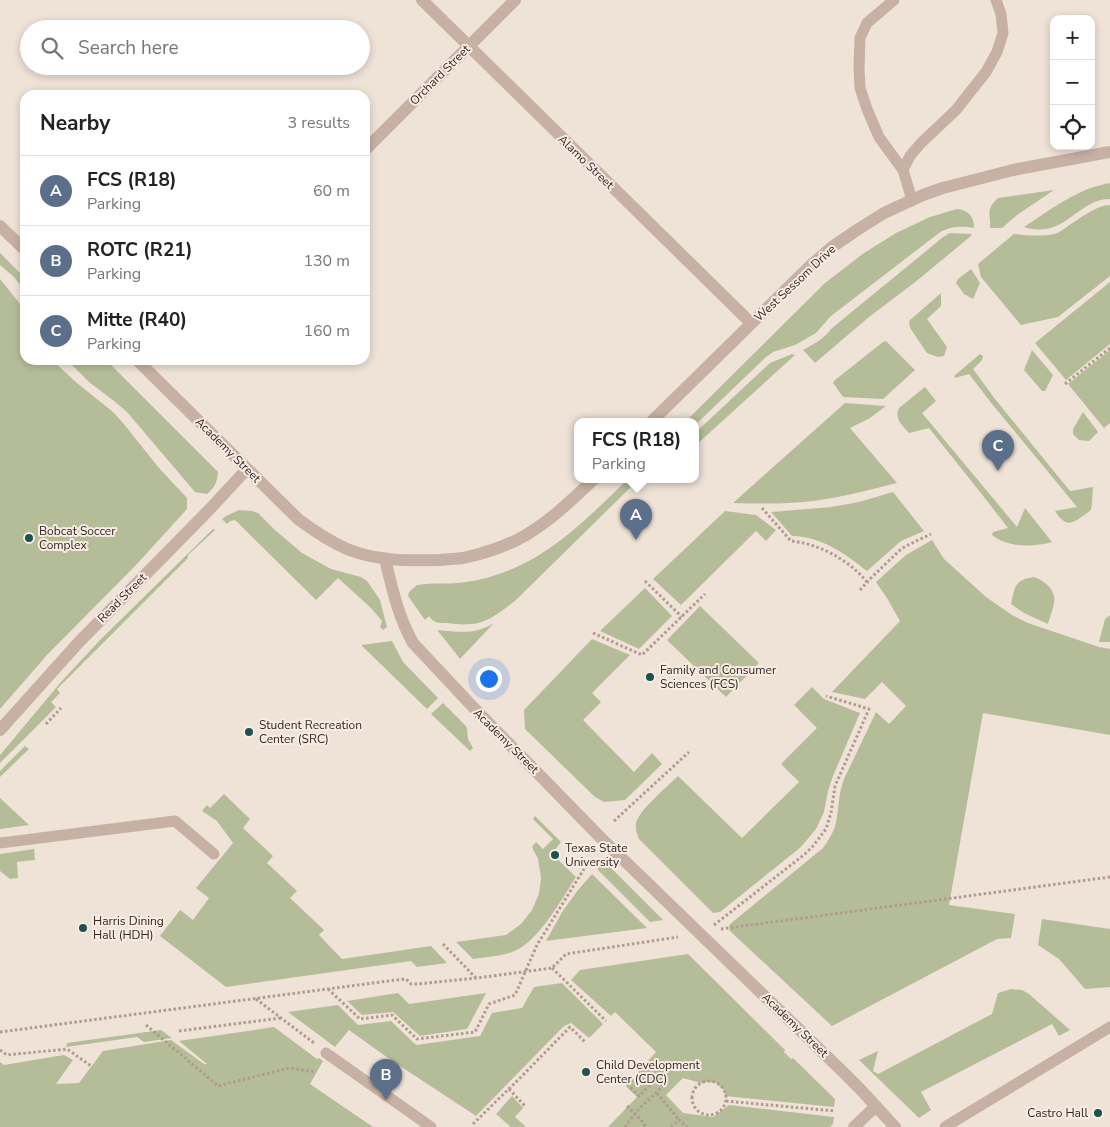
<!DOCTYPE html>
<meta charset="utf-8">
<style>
:root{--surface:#fff;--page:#f6f6f6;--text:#222;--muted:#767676;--line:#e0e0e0;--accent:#1d5250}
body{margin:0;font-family:"Nunito Sans",sans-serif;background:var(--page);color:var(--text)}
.controls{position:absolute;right:15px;top:15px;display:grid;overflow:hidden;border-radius:10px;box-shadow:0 2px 8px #0003}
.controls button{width:45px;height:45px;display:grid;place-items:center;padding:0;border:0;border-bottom:1px solid var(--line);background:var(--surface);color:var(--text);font:25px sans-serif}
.you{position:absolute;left:488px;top:678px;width:18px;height:18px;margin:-12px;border:4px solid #fff;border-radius:50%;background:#1a73e8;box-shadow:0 0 0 8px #1a73e833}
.badge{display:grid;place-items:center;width:32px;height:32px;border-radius:50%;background:var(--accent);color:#fff;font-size:16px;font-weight:700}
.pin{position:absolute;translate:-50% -41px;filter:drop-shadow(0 1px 2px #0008)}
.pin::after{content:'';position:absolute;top:26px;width:18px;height:15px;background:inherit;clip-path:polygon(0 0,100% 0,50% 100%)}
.popup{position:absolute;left:574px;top:418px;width:125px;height:65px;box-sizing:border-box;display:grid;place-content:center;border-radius:10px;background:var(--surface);filter:drop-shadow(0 1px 4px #0005);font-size:16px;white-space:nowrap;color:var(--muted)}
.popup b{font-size:19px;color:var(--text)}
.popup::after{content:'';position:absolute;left:50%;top:100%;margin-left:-10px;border:10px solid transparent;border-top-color:var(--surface)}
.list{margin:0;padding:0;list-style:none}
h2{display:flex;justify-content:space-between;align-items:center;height:65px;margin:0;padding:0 20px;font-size:21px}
h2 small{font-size:16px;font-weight:400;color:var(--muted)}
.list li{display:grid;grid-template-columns:32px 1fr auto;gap:15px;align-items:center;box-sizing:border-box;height:70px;padding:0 20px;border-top:1px solid var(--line)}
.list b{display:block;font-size:19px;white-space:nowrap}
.list p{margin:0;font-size:16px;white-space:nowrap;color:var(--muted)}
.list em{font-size:16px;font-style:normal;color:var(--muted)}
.icon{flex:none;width:28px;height:28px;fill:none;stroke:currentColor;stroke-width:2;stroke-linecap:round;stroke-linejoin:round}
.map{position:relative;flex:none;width:1110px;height:1127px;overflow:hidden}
.search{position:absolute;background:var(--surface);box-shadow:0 2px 8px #0003;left:20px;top:20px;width:350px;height:55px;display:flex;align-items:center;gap:12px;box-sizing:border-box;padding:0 18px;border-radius:28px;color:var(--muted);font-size:19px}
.panel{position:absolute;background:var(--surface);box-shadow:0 2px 8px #0003;left:20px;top:90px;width:350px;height:275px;border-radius:15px}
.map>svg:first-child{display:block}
.green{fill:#b5bd98}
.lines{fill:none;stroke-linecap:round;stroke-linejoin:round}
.path{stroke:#b29a8e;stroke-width:3;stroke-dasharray:2.5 2.5;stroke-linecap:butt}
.service{stroke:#c7b0a4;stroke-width:11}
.minor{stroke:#c7b0a4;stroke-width:12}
.poi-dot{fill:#1d5250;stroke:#f8ece3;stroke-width:2}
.labels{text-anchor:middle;stroke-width:4;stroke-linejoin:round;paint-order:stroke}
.street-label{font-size:12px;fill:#322825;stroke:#f8ece3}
.poi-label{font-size:12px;fill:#322825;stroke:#f8ece3;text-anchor:start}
</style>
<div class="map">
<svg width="1110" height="1127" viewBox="0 0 1110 1127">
<rect width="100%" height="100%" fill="#efe2d7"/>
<path class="green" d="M1110 183V199C1077 199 1065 240 1024 227 1050 210 1078 188 1110 183Z
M1054 190 1017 215 1002 228H990C991 213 985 210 998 198Z
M1110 205V276L1058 317 1021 325 981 277 978 264 1014 234C1027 235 1041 237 1054 234 1061 232 1065 228 1071 224 1082 217 1097 205 1110 205Z
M957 209C968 210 974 216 974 228 961 226 951 226 939 233L831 316 816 333 795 345 773 352 766 357 695 425V421H686L825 283 864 253 896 233 930 217Z
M950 233 971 234V236L914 283 869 317 815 363 803 350C814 344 824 339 831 329 868 298 906 268 943 237Z
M0 253 25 278V291L14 277 0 265Z
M971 269 980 283 973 299 964 294 956 283 958 279Z
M0 279 25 310V360H52L77 383 113 412 123 423 159 468 187 498V509L136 565 47 655 0 709Z
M1110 282V344L1066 380 1035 343Z
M941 293V306L927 319 947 347 944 356 938 357 927 353 910 328 909 322 910 320Z
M886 341 915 370 883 399 843 397 833 383 835 380 883 342Z
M1032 350 1053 375 1045 391H1042L1024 370Z
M1110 350V423L1104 428 1068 384Z
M792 354 795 355 695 446V433L770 363Z
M980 354 983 356 982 360 973 369 995 399 1070 491 1093 487 1092 503 1091 510C1084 515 1071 527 1064 521 1060 519 1057 514 1055 511L1077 507 992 404 969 374 955 378 954 376Z
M67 360H106L218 472C217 483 215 487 207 494L195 492 127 412 114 401 89 382Z
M925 387 936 401 922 413 1017 527 1025 508 1052 542C1034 547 1008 548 992 535L993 532 1008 528 984 497 929 428 909 433C902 425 894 419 899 408Z
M845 403 886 406 870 418 850 428 897 483C869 490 842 497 814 501 787 504 760 504 733 503Z
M1083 412 1098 432 1089 441 1079 440 1073 434V429Z
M628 479H639L516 600C503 610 488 623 471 624 463 625 454 624 447 623 439 623 433 623 429 616L425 620 408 596 409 592 417 585C433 582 450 585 466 582 538 571 579 526 628 479Z
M893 492 924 531 901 541 867 571C844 553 822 537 792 536L771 512 831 507 859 502Z
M239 510 252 511 258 513 275 530 302 553 331 569 361 577 367 581 380 600 387 627 383 630 380 627 382 621 371 608 338 578 316 600 235 520 230 521 227 524 222 519 226 516Z
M725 511 756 515 776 530 766 541 756 531 681 605 653 579Z
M213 529 215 530 188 555V558L57 689 60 693 51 702 56 707 0 763V755L61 682 100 640Z
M932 540 944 559 986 597 1012 615 1028 623 1099 647 1110 649V735L983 713 949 905 1015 914 1011 938 997 939 832 1026 730 931 729 925 823 848C827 842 832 835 835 827 839 811 838 794 844 779L876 712 889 724 906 706 882 682 865 699 832 692 900 621 887 598 876 582 906 555Z
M1034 577C1042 580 1052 586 1054 596 1056 602 1050 617 1048 624L1024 613 1011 604C1015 587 1014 580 1034 577Z
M645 588 672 616 639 649 600 631Z
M700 606 759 663 726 697 667 640Z
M1110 615V642H1099L1105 619Z
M494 623 460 659 438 631V630C459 632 475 635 494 623Z
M592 639 630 655 592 693 601 702 583 720 634 772 652 753 662 764 625 800 604 802 595 797 525 729 524 710Z
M392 641 403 662 438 698 427 709 361 645Z
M812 687 824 699 860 713 833 776 828 791 824 812 816 829 801 847 720 912 713 913 639 839C637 834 635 829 636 823 639 810 668 786 678 776L742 838 799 782 781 764 817 728 794 705Z
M443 703 465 725 467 728 468 739 473 748 470 751 431 714Z
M25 746 29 749 0 777V771Z
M224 794 250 819 243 828 273 856 267 863 297 891 290 898 324 930 319 935 342 959 431 946 447 963 417 967 411 961 226 987 160 936 180 910 193 920 209 898 196 888 233 843 217 821 202 811 207 805 210 808Z
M0 798 29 825 0 829Z
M535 816 561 842 552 854 576 877C561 900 538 943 512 952 500 956 486 957 473 959L456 942 506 935 521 924 532 910 539 894 541 878 538 859 532 847 536 842 543 849 553 839 533 819Z
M34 849 35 860 17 862 18 878 10 879 0 871V854Z
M605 862 663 920 650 922 597 869Z
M592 874 647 928 546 941 562 912 578 890Z
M1042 919 1110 929V987L1085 989 1059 959 1038 945Z
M688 954 785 1050 784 1052 791 1059 793 1058 835 1099 834 1107 725 1096 724 1090 716 1083 706 1082 701 1083 683 1078 666 1095 683 1113 713 1117 729 1105 834 1117 833 1124 830 1127H608L637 1097 626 1086 656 1052 615 1012 611 1016 571 980 580 970Z
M562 983 603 1024 589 1038 571 1023 564 1026 476 1116 388 1058 349 1030 335 1047 288 1012 338 1005 358 1025 391 1021 416 1045 480 1036 492 1013 522 1008 534 987Z
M1011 989 1022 990 1029 994 1070 1030 1059 1036 1052 1024 921 1092 931 1110 919 1118 859 1060 878 1051 873 1071 878 1074 992 1014 998 993Z
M398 993 409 1004 486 993 467 1029 420 1036 393 1012 362 1015 347 1001Z
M274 1027 317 1059 319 1058 323 1061 310 1084 373 1127H0V1062L4 1065 64 1055 73 1060 56 1084 79 1083 103 1051 171 1040 204 1064H207L179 1041Z
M161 1030 172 1038 144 1042 137 1037 66 1047 67 1043Z
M512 1096 523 1108 515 1117 526 1127H511L496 1114Z"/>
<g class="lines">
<path class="path" d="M1065 384 1110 348
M762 508 791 541C820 544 849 560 867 582
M645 581 682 617
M860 590 871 578 901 549 906 546 931 534
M593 633 642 655 705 594
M46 724 61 708
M614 821 689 752
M714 925 805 854 813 846 826 829 831 813 835 786 869 709 826 696
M721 929 1110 877
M443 944 476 978
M552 968 606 1021
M328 989 360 1019 392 1015 417 1039 475 1032 489 1004 515 995 537 945 584 869
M256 999 314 1043
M146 1025 218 1086 289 1068 316 1072
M179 1031 281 1018
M0 1032 396 980 406 979 411 984H418L477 978 552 968 566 954 678 937
M0 1050 7 1055 67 1049 91 1066
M692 1098a17 17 0 1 1 34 0a17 17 0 1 1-34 0Z
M627 1084 639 1096 659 1076
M509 1089 525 1106
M657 1093 679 1120
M726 1101 835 1111
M627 1106 644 1123 645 1127
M473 1124 518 1080 570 1027 585 1042
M625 1127C630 1120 635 1113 641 1107 648 1100 656 1094 662 1086 660 1081 660 1073 659 1069 657 1066 653 1062 650 1060
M671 1127 679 1120 687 1127"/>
<path class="service" d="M894 0 867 23 860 38 859 67 860 88 867 109 879 137 903 170 912 200
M903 170 910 156 921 143 956 110 986 72 997 52 1003 33 1001 14 996 0
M0 843 175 821 214 854
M326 1053 431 1127
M945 1127 1110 1027"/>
<path class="minor" d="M422 0 751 323
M365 150 515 0
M0 226 25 250
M137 360 298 519C314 531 329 541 347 549 376 561 409 561 440 560 448 559 456 559 463 558 482 554 500 548 517 540 546 525 571 501 594 479
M652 421 810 266 832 247 857 230 884 213 923 195 943 188 1013 170 1110 152
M385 559C392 588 398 616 413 643L473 707 602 839 840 1069 861 1090 895 1127
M0 730 79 642 208 511 247 469
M854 1127 876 1106"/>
</g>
<g class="poi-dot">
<circle cx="29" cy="538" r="5"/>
<circle cx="650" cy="677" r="5"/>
<circle cx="249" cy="732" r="5"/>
<circle cx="555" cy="855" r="5"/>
<circle cx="83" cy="928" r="5"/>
<circle cx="586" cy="1072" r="5"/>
<circle cx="1098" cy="1113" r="5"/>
</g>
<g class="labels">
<g class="street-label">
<text transform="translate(440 75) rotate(-45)" y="4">Orchard Street</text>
<text transform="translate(586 162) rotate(44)" y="4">Alamo Street</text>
<text transform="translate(795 283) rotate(-43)" y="4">West Sessom Drive</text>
<text transform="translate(228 450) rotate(45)" y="4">Academy Street</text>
<text transform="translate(122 598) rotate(-45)" y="4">Read Street</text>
<text transform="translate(506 741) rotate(45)" y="4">Academy Street</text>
<text transform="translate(795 1025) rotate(44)" y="4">Academy Street</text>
</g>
<g class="poi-label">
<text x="39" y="535">Bobcat Soccer<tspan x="39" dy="14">Complex</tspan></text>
<text x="660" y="674">Family and Consumer<tspan x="660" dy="14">Sciences (FCS)</tspan></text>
<text x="259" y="729">Student Recreation<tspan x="259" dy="14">Center (SRC)</tspan></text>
<text x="565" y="852">Texas State<tspan x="565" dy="14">University</tspan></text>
<text x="93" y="925">Harris Dining<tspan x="93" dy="14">Hall (HDH)</tspan></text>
<text x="596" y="1069">Child Development<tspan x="596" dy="14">Center (CDC)</tspan></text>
<text x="1088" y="1117" text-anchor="end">Castro Hall</text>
</g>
</g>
</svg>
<div class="controls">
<button>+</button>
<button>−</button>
<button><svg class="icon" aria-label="locate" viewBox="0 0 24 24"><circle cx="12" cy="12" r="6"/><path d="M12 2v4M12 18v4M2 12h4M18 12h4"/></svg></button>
</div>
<div class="you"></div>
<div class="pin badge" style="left:636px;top:540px;background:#5c6f8a">A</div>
<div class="popup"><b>FCS (R18)</b>Parking</div>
<div class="pin badge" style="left:386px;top:1100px;background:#5c6f8a">B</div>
<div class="pin badge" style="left:998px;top:471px;background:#5c6f8a">C</div>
<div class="search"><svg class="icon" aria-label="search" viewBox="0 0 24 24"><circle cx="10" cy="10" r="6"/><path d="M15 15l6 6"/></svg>Search here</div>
<section class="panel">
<h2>Nearby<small>3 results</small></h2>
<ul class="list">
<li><span class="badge" style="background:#5c6f8a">A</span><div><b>FCS (R18)</b><p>Parking</p></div><em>60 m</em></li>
<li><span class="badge" style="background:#5c6f8a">B</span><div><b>ROTC (R21)</b><p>Parking</p></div><em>130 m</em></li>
<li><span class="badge" style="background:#5c6f8a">C</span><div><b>Mitte (R40)</b><p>Parking</p></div><em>160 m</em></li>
</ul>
</section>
</div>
